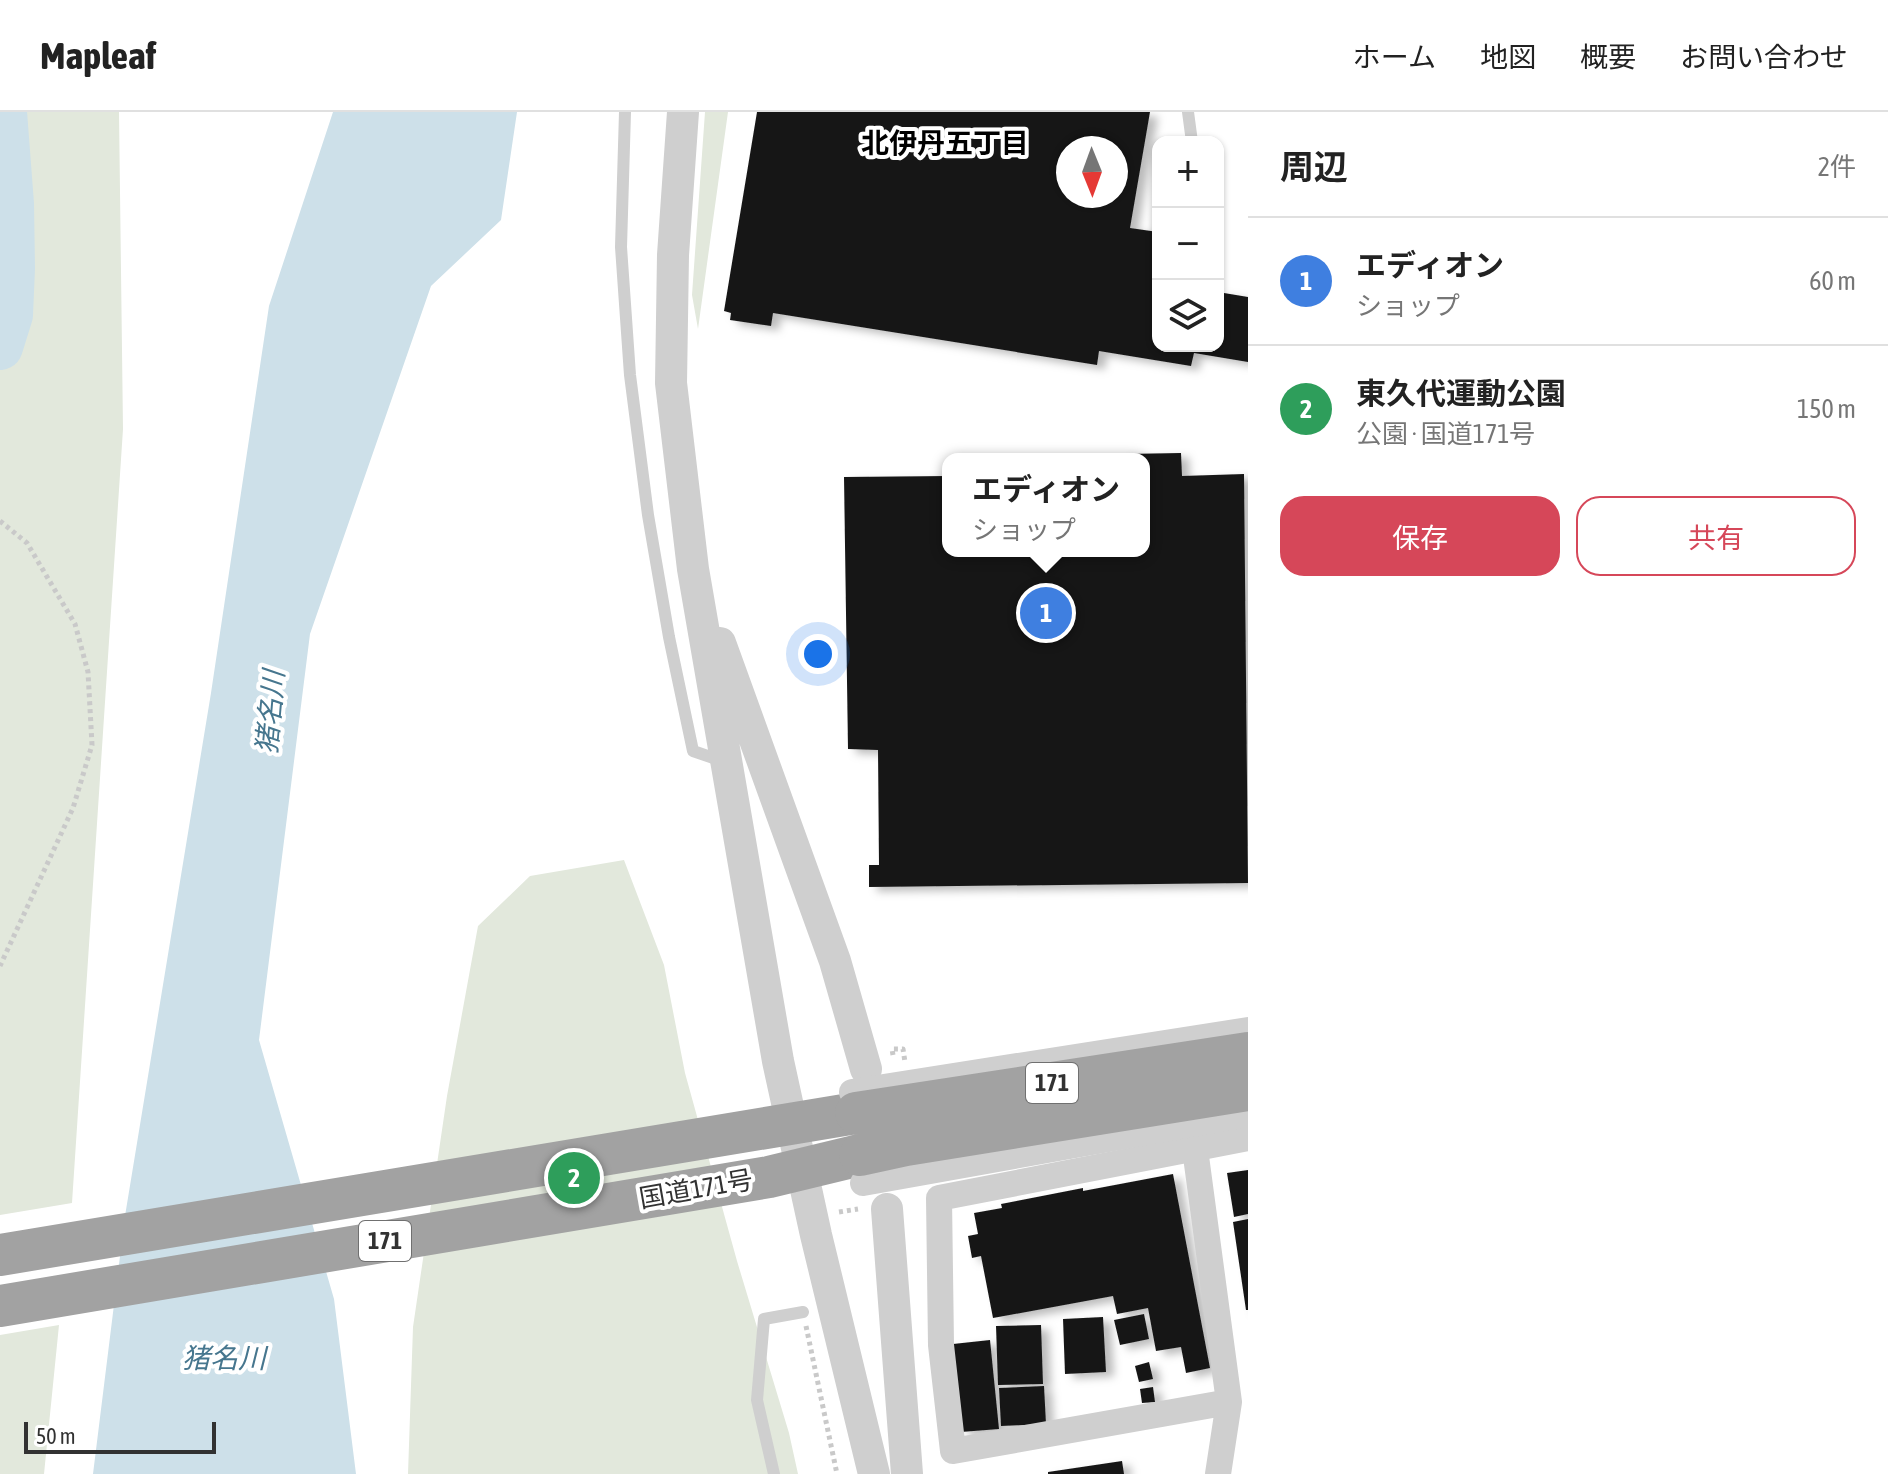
<!DOCTYPE html>
<html lang="ja">
<meta charset="utf-8">
<style>
:root{--surface:#fff;--page:#f2f2f2;--text:#222;--muted:#767676;--line:#e0e0e0;--accent:#d64759}
body{margin:0;font-family:"Asap Condensed","Noto Sans JP",sans-serif;background:var(--page);color:var(--text)}
.controls{position:absolute;right:24px;top:24px;display:grid;overflow:hidden;border-radius:16px;box-shadow:0 2px 6px #0004}
.controls button{width:72px;height:72px;display:grid;place-items:center;padding:0;border:0;border-bottom:2px solid var(--line);background:var(--surface);color:var(--text);font:40px sans-serif}
.compass{position:absolute;left:1056px;top:24px;width:72px;height:72px;border-radius:50%;background:var(--surface);box-shadow:0 2px 6px #0004;rotate:179deg}
.scale{position:absolute;left:24px;bottom:20px;width:192px;box-sizing:border-box;padding-left:8px;border:4px solid #323232;border-top:0;font-size:22px;line-height:28px;white-space:nowrap;color:#323232;-webkit-text-stroke:6px #fff;paint-order:stroke}
.you{position:absolute;left:818px;top:542px;width:28px;height:28px;margin:-20px;border:6px solid #fff;border-radius:50%;background:#1a73e8;box-shadow:0 0 0 12px #1a73e833}
.badge{display:grid;place-items:center;width:52px;height:52px;border-radius:50%;background:var(--accent);color:#fff;font-size:26px;font-weight:700}
.pin{position:absolute;translate:-50% -50%;border:4px solid #fff;box-shadow:0 2px 8px #0006}
.popup{position:absolute;left:942px;top:341px;width:208px;height:104px;box-sizing:border-box;display:grid;place-content:center;border-radius:16px;background:var(--surface);filter:drop-shadow(0 2px 6px #0005);font-size:26px;white-space:nowrap;color:var(--muted)}
.popup b{font-size:30px;color:var(--text)}
.popup::after{content:'';position:absolute;left:50%;top:100%;margin-left:-16px;border:16px solid transparent;border-top-color:var(--surface)}
.list{margin:0;padding:0;list-style:none}
h2{display:flex;justify-content:space-between;align-items:center;height:104px;margin:0;padding:0 32px;font-size:34px}
h2 small{font-size:26px;font-weight:400;color:var(--muted)}
.list li{display:grid;grid-template-columns:52px 1fr auto;gap:24px;align-items:center;box-sizing:border-box;height:128px;padding:0 32px;border-top:2px solid var(--line)}
.list b{display:block;font-size:30px;white-space:nowrap}
.list p{margin:0;font-size:26px;white-space:nowrap;color:var(--muted)}
.list em{font-size:26px;font-style:normal;color:var(--muted)}
.actions{display:flex;gap:16px;padding:24px 32px}
.actions a{flex:1;padding:18px 0;border:2px solid var(--accent);border-radius:24px;text-align:center;font-size:28px;color:var(--accent)}
.actions .main{background:var(--accent);color:#fff}
.icon{flex:none;width:44px;height:44px;fill:none;stroke:currentColor;stroke-width:2;stroke-linecap:round;stroke-linejoin:round}
.map{position:relative;flex:none;width:1248px;height:1362px;overflow:hidden}
header{display:flex;align-items:center;gap:48px;box-sizing:border-box;height:112px;padding:0 40px;background:var(--surface);border-bottom:2px solid var(--line)}
header strong{font-size:38px}
nav{display:flex;gap:44px;margin-inline-start:auto;font-size:28px}
main{display:flex}
aside{flex:1;background:var(--surface)}
.map>svg:first-child{display:block}
.green{fill:#e2e8dc}
.water{fill:#cde0e9}
.lines{fill:none;stroke-linecap:round;stroke-linejoin:round}
.river{stroke:#cde0e9;stroke-width:46}
.building{fill:#191919;fill-rule:evenodd;filter:url(#shadow)}
.path{stroke:#c9c9c9;stroke-width:5;stroke-dasharray:4 4;stroke-linecap:butt}
.service{stroke:#cfcfcf;stroke-width:12}
.minor{stroke:#cfcfcf;stroke-width:26}
.tertiary{stroke:#cfcfcf;stroke-width:32}
.trunk{stroke:#a2a2a2;stroke-width:42}
.path-bridge{stroke:#c9c9c9;stroke-width:5;stroke-dasharray:4 4;stroke-linecap:butt}
.minor-bridge{stroke:#cfcfcf;stroke-width:26}
.trunk-bridge{stroke:#a2a2a2;stroke-width:42}
.labels{text-anchor:middle;stroke-width:8;stroke-linejoin:round;paint-order:stroke}
.shield{fill:#fff;stroke:#707070;stroke-width:2}
.shield-label{font-size:24px;font-weight:bold;fill:#323232}
.street-label{font-size:26px;fill:#323232;stroke:#fff}
.neighbourhood-label{font-size:28px;font-weight:bold;fill:#000;stroke:#fff}
.water-label{font-size:28px;font-style:italic;fill:#46768e;stroke:#fff}
</style>
<header>
<strong>Mapleaf</strong>
<nav><a>ホーム</a><a>地図</a><a>概要</a><a>お問い合わせ</a></nav>
</header>
<main>
<div class="map">
<svg width="1248" height="1362" viewBox="0 0 1248 1362">
<defs>
<filter id="shadow"><feDropShadow dx="8" dy="4.5" stdDeviation="4" flood-color="#0004"/></filter>
</defs>
<rect width="100%" height="100%" fill="#fff"/>
<path class="green" d="M0 0H119L123 317 72 1091 0 1103Z
M705 0H728L698 217 692 183Z
M624 748 664 853 685 961 737 1149 789 1321 798 1362H408L413 1215 447 984 478 814 530 764Z
M59 1213 44 1362H0V1223Z"/>
<path class="water" d="M333 0H517L501 108 431 174 310 522 259 928 334 1187 356 1362H93L125 1104 211 581 269 194Z"/>
<g class="lines">
<path class="river" d="M0 235 10 203 12 156 11 92 4 0"/>
</g>
<path class="building" d="M757 0H1150L1130 116 1158 120V234H1218V180L1248 185V250L1194 241 1191 254 1099 239 1097 253 773 201 771 214 730 208 731 201 724 199ZM1068 36H1116V84H1068Z
M1181 341 1182 364 1244 362 1248 771 869 775V753H879L878 638 848 637 844 365 948 364V439H1144V347H1124V342Z
M1248 1058V1102L1234 1105 1227 1061Z
M1173 1062 1210 1256 1186 1261 1181 1235 1156 1239 1148 1196 1117 1202 1113 1184 993 1206 981 1144 972 1146 968 1124 978 1122 974 1101 1002 1096 1001 1092 1083 1076V1079Z
M1248 1107V1198H1246L1233 1110Z
M1144 1202 1149 1227 1120 1233 1114 1208Z
M1103 1205 1106 1260 1065 1262 1063 1207Z
M1041 1213 1043 1272 998 1273 996 1214Z
M990 1228 999 1317 961 1320 953 1232Z
M1149 1250 1153 1267 1139 1270 1135 1254Z
M1044 1274 1046 1312 1001 1314 999 1276Z
M1153 1275 1155 1290 1142 1291 1140 1277Z
M1122 1349 1124 1362H1048V1360Z"/>
<g class="lines">
<path class="path" d="M0 409 27 431 75 512 88 560 92 633 73 696 0 854
M893 943 892 937H903L905 950
M806 1214 837 1362"/>
<path class="service" d="M625 0 621 135 630 263 648 403 669 525 693 639 722 649
M1188 0 1192 30
M774 1362 757 1288 764 1207 803 1200"/>
<path class="minor" d="M1195 1037 1229 1290 1218 1362
M1229 1290 953 1339 941 1233 939 1086 1248 1026"/>
<path class="tertiary" d="M683 0 673 143 671 271 693 457 778 949 816 1123 874 1362
M720 531 835 849 866 957
M887 1097 907 1362"/>
<path class="trunk" d="M0 1143 856 1001
M0 1194 769 1065 860 1043"/>
<path class="path-bridge" d="M839 1100 858 1097"/>
<path class="minor-bridge" d="M852 980 1248 918
M863 1071 1248 1002"/>
<path class="trunk-bridge" d="M856 1001 1248 941
M860 1043 906 1033 1248 978"/>
</g>
<g class="labels">
<g class="shield">
<rect x="1026" y="951" width="52" height="40" rx="6"/>
<rect x="359" y="1109" width="52" height="40" rx="6"/>
</g>
<g class="shield-label">
<text x="1052" y="979">171</text>
<text x="385" y="1137">171</text>
</g>
<g class="street-label">
<text transform="translate(696 1077) rotate(-10)" y="9">国道171号</text>
</g>
<g class="neighbourhood-label">
<text x="945" y="41">北伊丹五丁目</text>
</g>
<g class="water-label">
<text transform="translate(270 600) rotate(-85)" y="10">猪名川</text>
<text x="224" y="1256">猪名川</text>
</g>
</g>
</svg>
<div class="controls">
<button>+</button>
<button>−</button>
<button><svg class="icon" aria-label="layers" viewBox="0 0 24 24"><path d="M12 4l9 5-9 5-9-5zM3 14l9 5 9-5"/></svg></button>
</div>
<svg class="compass" viewBox="-18 -18 36 36"><path d="M0-13l5 13h-10z" fill="#e53935"/><path d="M0 13l5-13h-10z" fill="#767676"/></svg>
<div class="scale">50 m</div>
<div class="you"></div>
<div class="pin badge" style="left:1046px;top:501px;background:#3f7fe0">1</div>
<div class="popup"><b>エディオン</b>ショップ</div>
<div class="pin badge" style="left:574px;top:1066px;background:#2e9e5b">2</div>
</div>
<aside>
<h2>周辺<small>2件</small></h2>
<ul class="list">
<li><span class="badge" style="background:#3f7fe0">1</span><div><b>エディオン</b><p>ショップ</p></div><em>60 m</em></li>
<li><span class="badge" style="background:#2e9e5b">2</span><div><b>東久代運動公園</b><p>公園 · 国道171号</p></div><em>150 m</em></li>
</ul>
<div class="actions"><a class="main">保存</a><a>共有</a></div>
</aside>
</main>
